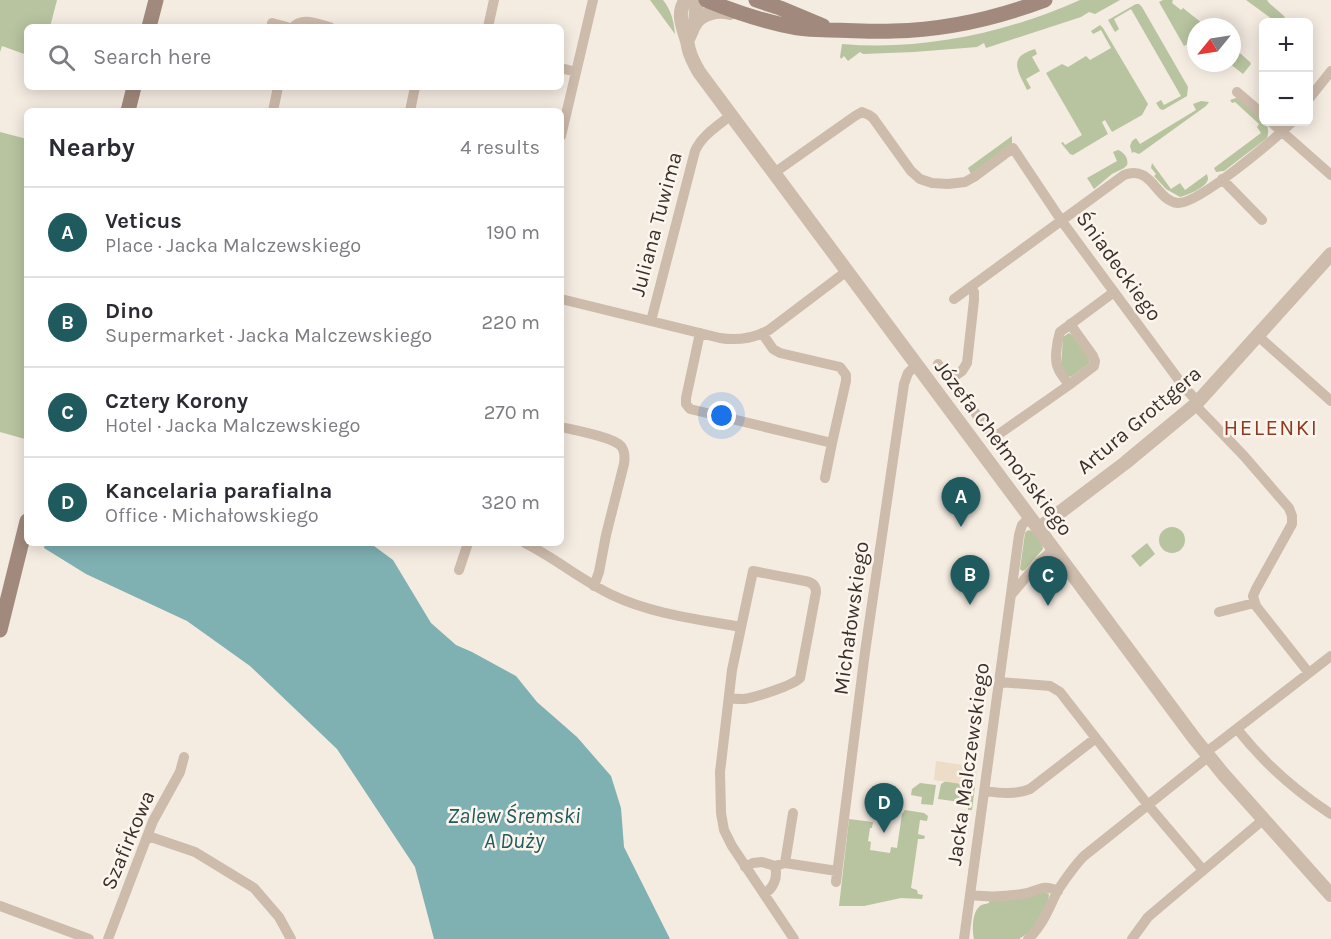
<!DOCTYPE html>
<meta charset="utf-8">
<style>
:root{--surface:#fff;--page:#f2f2f3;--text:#2b2b33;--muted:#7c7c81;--line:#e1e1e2;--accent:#1f5a5e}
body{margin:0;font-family:Karla,sans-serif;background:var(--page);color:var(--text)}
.controls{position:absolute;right:18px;top:18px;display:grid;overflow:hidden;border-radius:9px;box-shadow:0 3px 15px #0003}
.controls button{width:54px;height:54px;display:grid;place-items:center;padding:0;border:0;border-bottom:2px solid var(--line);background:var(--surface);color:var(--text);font:30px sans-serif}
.compass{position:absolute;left:1187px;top:18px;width:54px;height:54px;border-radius:50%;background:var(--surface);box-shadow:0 3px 15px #0003;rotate:240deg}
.you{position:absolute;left:722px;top:416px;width:21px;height:21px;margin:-15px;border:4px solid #fff;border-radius:50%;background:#1a73e8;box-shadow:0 0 0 9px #1a73e833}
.badge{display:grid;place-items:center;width:39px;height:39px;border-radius:50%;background:var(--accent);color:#fff;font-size:20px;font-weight:700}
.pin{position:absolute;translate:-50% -50px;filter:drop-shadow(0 2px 3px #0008)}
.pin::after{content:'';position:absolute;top:32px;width:21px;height:18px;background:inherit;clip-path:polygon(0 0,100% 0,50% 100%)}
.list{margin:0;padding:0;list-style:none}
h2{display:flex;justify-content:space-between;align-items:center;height:78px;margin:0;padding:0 24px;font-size:26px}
h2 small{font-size:20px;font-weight:400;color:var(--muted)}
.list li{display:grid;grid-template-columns:39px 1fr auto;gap:18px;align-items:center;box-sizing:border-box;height:90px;padding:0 24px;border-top:2px solid var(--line)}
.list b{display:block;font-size:22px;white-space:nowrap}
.list p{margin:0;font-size:20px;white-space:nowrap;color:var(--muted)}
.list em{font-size:20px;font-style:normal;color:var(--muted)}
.icon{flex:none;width:33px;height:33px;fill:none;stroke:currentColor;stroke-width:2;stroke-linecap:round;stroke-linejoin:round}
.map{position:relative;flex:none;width:1331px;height:939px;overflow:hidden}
.search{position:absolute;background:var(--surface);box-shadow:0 3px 15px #0003;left:24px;top:24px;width:540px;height:66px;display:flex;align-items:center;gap:15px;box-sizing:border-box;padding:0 21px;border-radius:9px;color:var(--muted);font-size:22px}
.panel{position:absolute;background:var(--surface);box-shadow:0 3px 15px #0003;left:24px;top:108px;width:540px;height:438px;border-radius:9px}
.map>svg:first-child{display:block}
.green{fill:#b8c4a0}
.plaza{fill:#ecdcc8}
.water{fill:#7fb0b2}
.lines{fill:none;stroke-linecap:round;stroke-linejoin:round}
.minor{stroke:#cdbbac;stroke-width:10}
.tertiary{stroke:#cdbbac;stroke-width:14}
.secondary{stroke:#a18a7d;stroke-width:15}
.labels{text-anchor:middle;stroke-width:5;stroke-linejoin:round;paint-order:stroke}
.street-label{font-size:21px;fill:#3b302b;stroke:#fbf5ee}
.neighbourhood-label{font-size:22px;letter-spacing:1.5px;fill:#8c3b22;stroke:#fbf5ee}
.water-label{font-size:22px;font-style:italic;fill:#1f5a5e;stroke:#fbf5ee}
</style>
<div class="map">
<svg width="1331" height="939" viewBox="0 0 1331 939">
<rect width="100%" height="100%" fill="#f4ebe1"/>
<path class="green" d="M0 0H57L50 27H27V55L2 46 0 52Z
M650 0H663C671 10 674 21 675 34Z
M1080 0H1120L1095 14 1089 12 1081 17 986 48 984 43 977 47 914 52 863 54 860 52 848 61 844 56 841 59 840 57 842 44C923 51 1006 33 1080 0Z
M1163 0H1173L1172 3 1181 10 1183 8 1207 27H1196V39L1184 46 1159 2Z
M1246 0H1267L1269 3 1284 16 1285 18 1282 22H1276Z
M1136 4H1139L1142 7 1188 87 1187 96 1163 110 1160 109 1156 103 1161 100 1164 105 1181 96 1131 9 1114 19 1119 29 1115 32 1108 20Z
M1100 25 1103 28 1148 104 1142 115 1112 132 1105 120 1102 122 1108 134 1073 155 1070 154 1061 143 1063 142 1065 145 1082 135 1046 73 1062 64 1068 67 1086 56 1090 60 1111 48 1101 30 1093 34 1091 31Z
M1232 46 1250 62 1251 64 1243 74 1229 63H1232Z
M1035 49 1037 54 1032 57 1040 71 1026 79 1031 88 1027 90C1018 71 1007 57 1035 49Z
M1236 98 1239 99 1266 122C1268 128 1269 132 1267 138L1224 171 1216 172 1214 168 1261 133 1257 127 1259 124 1235 102 1232 103 1230 100Z
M1201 101 1209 102 1206 106 1142 152 1139 154 1134 152 1132 153 1130 146 1132 141 1136 138 1140 144 1196 110 1193 104Z
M0 132 27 139V433L25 439 0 432Z
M1012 136V143L971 174 968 168Z
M1118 150C1124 152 1129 159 1127 165L1124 168 1112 174 1094 189 1087 178 1117 161 1113 152Z
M1152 163 1171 189 1180 183 1185 190 1207 174C1207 175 1208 177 1208 179 1207 187 1188 195 1180 197L1166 189 1154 176 1156 174 1151 168Z
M1069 333 1072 335 1089 358 1090 363 1071 377 1068 376 1061 366 1063 337Z
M1159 540a13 13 0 1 1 26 0a13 13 0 1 1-26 0Z
M1028 530 1032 531 1042 543 1043 549 1025 570 1022 571 1020 569 1025 533Z
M1147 543 1155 554 1140 567 1131 556Z
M946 781 975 786 972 810H968V803L938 799 941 784Z
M920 783 936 785 933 805 921 804 922 797 911 795 912 789Z
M905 810 924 813 928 816 927 821 920 820 918 834 925 836 924 839H918L911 888 917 890 918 894 923 895 922 899 901 898 864 906H839L849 819 873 822 872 828H870L868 841 871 842 870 850 890 853 891 847 897 848 902 814Z
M1045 892 1049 894 1048 901 1035 925 1028 933 1019 939H974C972 931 972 913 979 907 981 904 986 904 989 903V901Z"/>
<path class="plaza" d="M936 761 977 767 975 786 934 780Z"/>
<path class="water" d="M45 543H370L393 560 431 623 456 645 472 652 516 676 537 702 577 737 611 776 621 808 624 847 670 939H434L415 867 337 749 250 666 187 621 86 574 44 548Z"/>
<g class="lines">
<path class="minor" d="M272 23 287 27
M293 27C303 17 317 24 330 27
M488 27 494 0
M561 68 576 72
M1237 92 1264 115
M1308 100 1331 71
M273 111 278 87
M410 111 415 87
M1271 122 1331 175
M561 136 593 0
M774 173 855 116 862 112 869 115 873 118 911 171 920 179 932 183 948 184 965 182 974 177 1013 148 1061 220 1184 387 1198 402
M1222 179 1262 220
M561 299 720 338C738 341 754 338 769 330L847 271
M954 299 1124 175C1152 164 1156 201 1178 203 1199 204 1276 138 1292 122
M651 321 695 151C702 135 718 126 731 115
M700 333 686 398V404L690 409 832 443 846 381V375L840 367 780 353 773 349 762 333
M1258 336 1331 401
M938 364 989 431 994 434H999L1069 385 1094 366 1095 361 1093 356 1070 324
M950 379 962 371 967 363 974 300V292L971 287
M1069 385C1066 380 1060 374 1058 368 1054 359 1057 342 1060 332L1114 292
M1195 405 1244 456 1289 508 1292 516V524L1256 589 1253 596 1256 606 1309 673
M561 427C574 430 613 437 621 446 625 451 625 457 624 464L606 535 599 572 594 586
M825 478 832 443
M525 543C555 558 581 580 612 595 652 614 697 619 741 627
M459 570 468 543
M1011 595 1039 562 1053 550
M1219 612 1254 603
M999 682 1050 686 1060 692 1148 805 1203 870
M729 698C734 699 739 699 744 699 756 697 792 686 800 678L816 592C816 585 811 582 805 581L753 571 732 670 720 772 721 813 724 830 732 846 794 939
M1237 729C1264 763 1294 790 1331 814
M984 791C1000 793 1015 795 1030 789L1096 738
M148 836 195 852 254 888 279 917 291 939
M785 863 793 813
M745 867 753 863 762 862 775 866 785 863 837 871
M836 882 865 652 904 384 908 373 916 365
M764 894C774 888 778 877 775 866
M970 895C987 897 1005 897 1022 894 1039 892 1041 883 1058 891
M0 906 89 939
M108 939 153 821 180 772 184 757
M964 939 1019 535 1022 525 1029 518
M1028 939C1043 926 1049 907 1058 890 1066 878 1074 866 1084 856L1204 760 1210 749 1217 744 1331 656
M1132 939 1148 917 1264 819"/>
<path class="tertiary" d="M686 0C676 13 683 27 687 41 688 44 688 47 689 50 691 58 695 65 699 72L1194 738 1224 775 1331 895
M695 24 697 0
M687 40C691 35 691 31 694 26 700 13 718 10 730 13
M1038 529 1125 463 1195 405 1331 254"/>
<path class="secondary" d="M706 0C735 12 766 22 797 28 808 30 818 29 829 30 850 30 872 32 893 31 944 30 997 18 1045 0
M756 0 780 8 823 26
M149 27 156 0
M128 111 134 87
M0 630 27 521"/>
</g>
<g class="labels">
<g class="street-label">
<text transform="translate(656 224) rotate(-75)" y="7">Juliana Tuwima</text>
<text transform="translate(1119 266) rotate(54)" y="7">Śniadeckiego</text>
<text transform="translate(1139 420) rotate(-40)" y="7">Artura Grottgera</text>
<text transform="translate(1004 448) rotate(53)" y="7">Józefa Chełmońskiego</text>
<text transform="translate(851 618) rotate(-82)" y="7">Michałowskiego</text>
<text transform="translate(968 764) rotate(-82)" y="7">Jacka Malczewskiego</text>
<text transform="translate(128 840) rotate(-67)" y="7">Szafirkowa</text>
</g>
<g class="neighbourhood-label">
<text x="1271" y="435">HELENKI</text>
</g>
<g class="water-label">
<text x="514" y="823">Zalew Śremski<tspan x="514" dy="25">A Duży</tspan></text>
</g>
</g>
</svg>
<div class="controls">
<button>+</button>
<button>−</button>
</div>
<svg class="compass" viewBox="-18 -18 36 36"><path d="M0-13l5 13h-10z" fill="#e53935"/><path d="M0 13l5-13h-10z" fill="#7c7c81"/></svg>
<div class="you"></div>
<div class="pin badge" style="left:961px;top:527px">A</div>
<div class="pin badge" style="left:970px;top:605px">B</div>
<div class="pin badge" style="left:1048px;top:606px">C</div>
<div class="pin badge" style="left:884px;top:833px">D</div>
<div class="search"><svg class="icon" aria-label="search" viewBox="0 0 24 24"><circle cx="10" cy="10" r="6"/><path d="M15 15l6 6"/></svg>Search here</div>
<section class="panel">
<h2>Nearby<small>4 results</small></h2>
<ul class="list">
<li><span class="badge">A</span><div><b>Veticus</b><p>Place · Jacka Malczewskiego</p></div><em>190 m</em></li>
<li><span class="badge">B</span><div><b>Dino</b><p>Supermarket · Jacka Malczewskiego</p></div><em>220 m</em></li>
<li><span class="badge">C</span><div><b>Cztery Korony</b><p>Hotel · Jacka Malczewskiego</p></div><em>270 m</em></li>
<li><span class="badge">D</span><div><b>Kancelaria parafialna</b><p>Office · Michałowskiego</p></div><em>320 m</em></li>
</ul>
</section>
</div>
